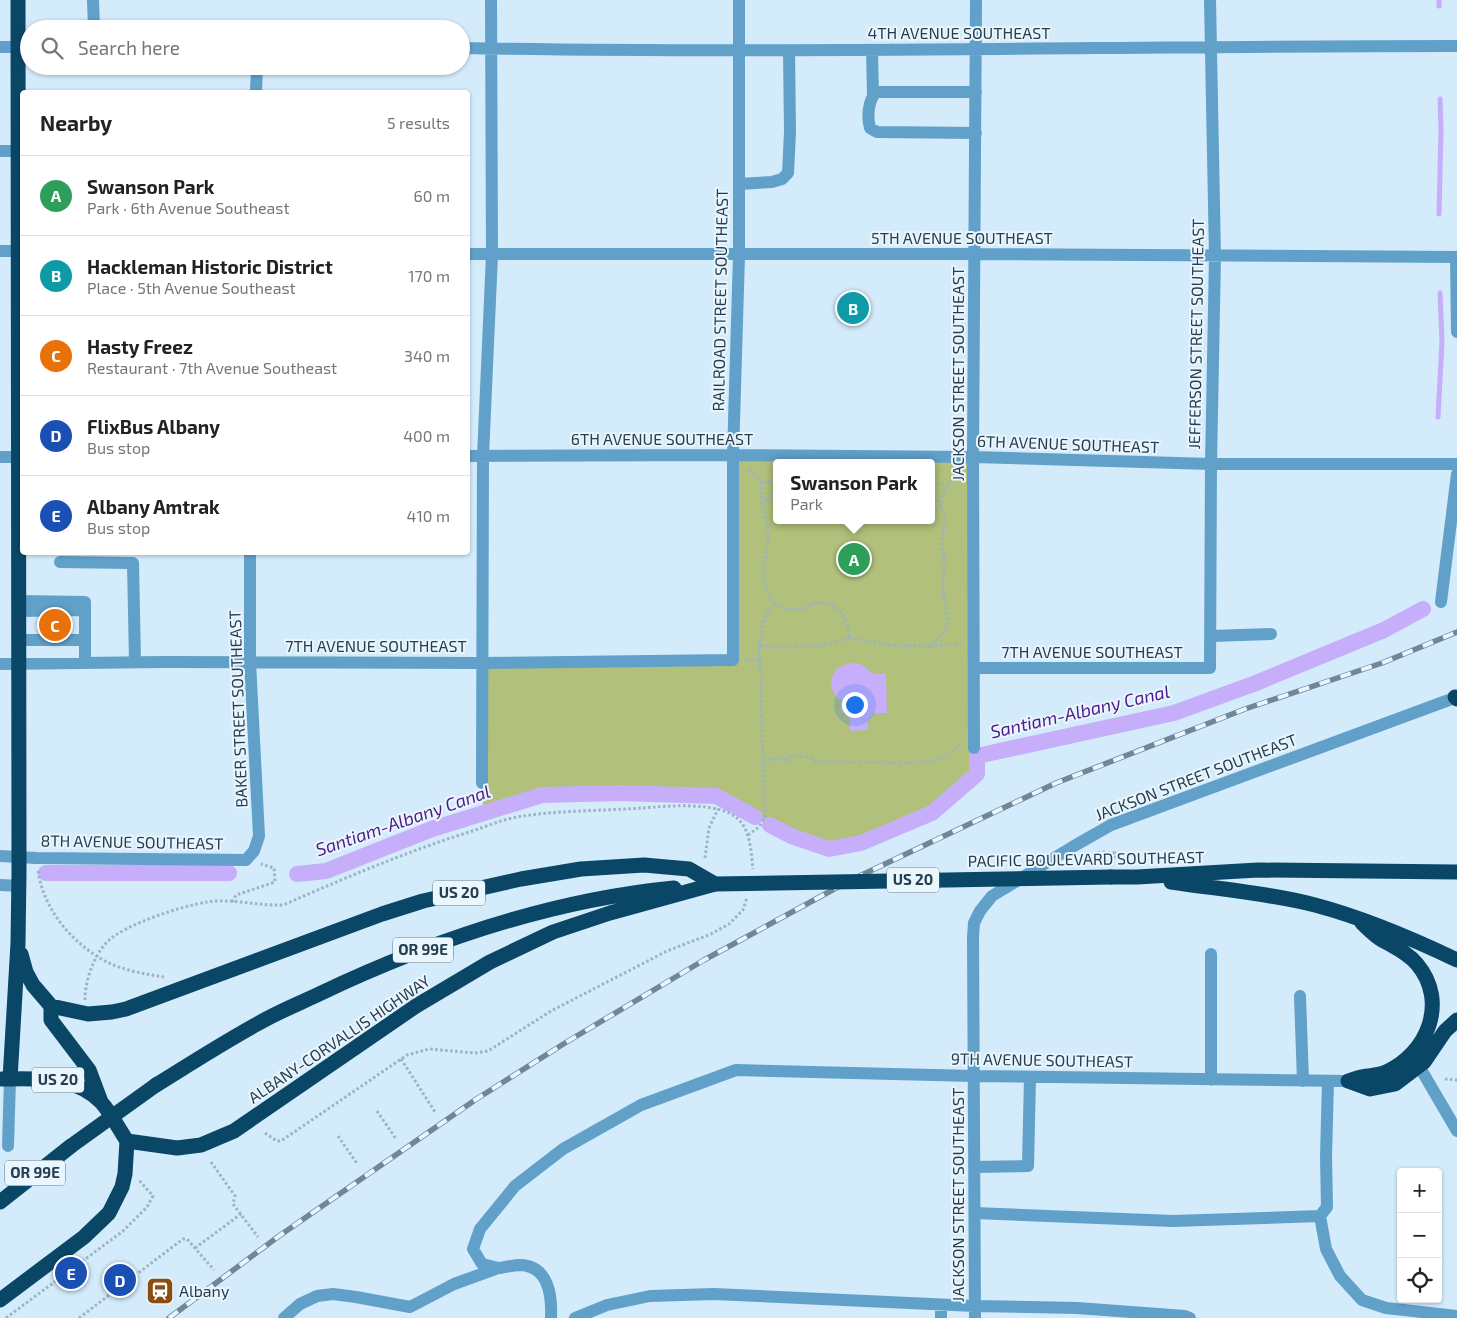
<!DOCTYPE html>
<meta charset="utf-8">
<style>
:root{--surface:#fff;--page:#f2f2f2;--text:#222;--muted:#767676;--line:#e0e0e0;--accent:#8b4d10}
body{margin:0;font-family:"Exo 2",sans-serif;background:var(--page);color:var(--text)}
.controls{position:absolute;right:15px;bottom:15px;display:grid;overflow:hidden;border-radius:5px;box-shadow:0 1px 4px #0004}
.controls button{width:45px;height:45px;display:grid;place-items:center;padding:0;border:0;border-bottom:1px solid var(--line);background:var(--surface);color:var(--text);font:25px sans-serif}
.you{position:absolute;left:854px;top:704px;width:18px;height:18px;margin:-12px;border:4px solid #fff;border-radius:50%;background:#1a73e8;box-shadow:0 0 0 8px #1a73e833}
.badge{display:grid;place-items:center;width:32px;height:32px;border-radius:50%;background:var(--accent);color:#fff;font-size:16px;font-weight:700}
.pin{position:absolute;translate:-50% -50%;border:2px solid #fff;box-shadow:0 1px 5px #0006}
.popup{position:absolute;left:773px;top:459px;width:162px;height:65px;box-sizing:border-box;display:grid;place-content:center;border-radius:5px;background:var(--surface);filter:drop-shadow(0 1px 4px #0005);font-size:16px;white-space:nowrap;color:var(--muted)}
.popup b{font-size:19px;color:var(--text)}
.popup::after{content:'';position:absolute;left:50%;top:100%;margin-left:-10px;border:10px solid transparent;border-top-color:var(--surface)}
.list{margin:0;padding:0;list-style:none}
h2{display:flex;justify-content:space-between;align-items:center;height:65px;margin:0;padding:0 20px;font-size:21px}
h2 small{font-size:16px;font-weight:400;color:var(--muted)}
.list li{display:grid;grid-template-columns:32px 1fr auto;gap:15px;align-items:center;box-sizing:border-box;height:80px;padding:0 20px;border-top:1px solid var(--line)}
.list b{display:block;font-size:19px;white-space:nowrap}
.list p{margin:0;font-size:16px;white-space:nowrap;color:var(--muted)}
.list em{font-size:16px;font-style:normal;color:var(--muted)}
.icon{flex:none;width:28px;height:28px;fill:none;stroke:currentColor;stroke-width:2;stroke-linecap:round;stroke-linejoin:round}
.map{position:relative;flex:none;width:1457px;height:1318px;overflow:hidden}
.search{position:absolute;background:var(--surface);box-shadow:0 1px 4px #0004;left:20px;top:20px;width:450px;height:55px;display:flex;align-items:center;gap:12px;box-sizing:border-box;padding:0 18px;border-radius:28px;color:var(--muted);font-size:19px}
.panel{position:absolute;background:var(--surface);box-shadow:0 1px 4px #0004;left:20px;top:90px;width:450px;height:465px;border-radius:5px}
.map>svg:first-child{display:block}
.green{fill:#b1c07b;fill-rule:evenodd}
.water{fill:#c6aefb}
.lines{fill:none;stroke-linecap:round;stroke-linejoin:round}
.stream{stroke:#c6aefb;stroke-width:5}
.canal{stroke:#c6aefb;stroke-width:16}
.path{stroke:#9bb3c3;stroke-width:3;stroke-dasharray:2.5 2.5;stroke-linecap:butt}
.minor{stroke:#61a0c9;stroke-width:12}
.highway{stroke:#0a4767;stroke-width:15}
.rail-casing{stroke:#6f8797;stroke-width:5.5}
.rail{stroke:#eaf6fe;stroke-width:4;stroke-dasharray:11;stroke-linecap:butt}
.highway-bridge{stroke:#0a4767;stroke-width:15}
.labels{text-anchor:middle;stroke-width:4;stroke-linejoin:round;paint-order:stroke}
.shield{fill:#eaf6fe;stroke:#617584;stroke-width:1}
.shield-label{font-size:15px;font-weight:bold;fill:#263e4f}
.street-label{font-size:16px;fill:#263e4f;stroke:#eaf6fe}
.poi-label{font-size:16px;fill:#263e4f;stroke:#eaf6fe;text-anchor:start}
.water-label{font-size:18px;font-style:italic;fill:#4e1c8a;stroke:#eaf6fe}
</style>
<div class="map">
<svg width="1457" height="1318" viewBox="0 0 1457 1318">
<rect width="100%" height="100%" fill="#d3ebfb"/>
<path class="green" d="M733 455 973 457 977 774 932 813 861 843 829 849 791 836 716 796 619 793 542 795 483 812 482 663 733 660ZM776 463H932V520H776Z"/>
<path class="water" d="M851 663C861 663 866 666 872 674H886L887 713H873L872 716 868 720 867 730 850 731V714L852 713 848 710 845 713 841 711V699L837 698C825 682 833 666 851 663Z"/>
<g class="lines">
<path class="stream" d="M1439 6V0
M1439 214 1441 130 1440 99
M1438 417 1442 342 1440 293"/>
<path class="canal" d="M770 825 791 836 829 849 861 843 932 813 977 774V756L1174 713 1256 683 1384 630 1423 609
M46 873H229
M297 874 326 871 432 829 542 795 619 793 716 796 755 817"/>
<path class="path" d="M749 469 761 481
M932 484 948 485
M940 502 948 485 959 473
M762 504 761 481 776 483
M774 604C783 608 791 611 801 609 806 608 811 604 816 603 838 601 849 618 849 638
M760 645 781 647 819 646 849 638 891 645 930 646 945 632 948 620 943 592 944 558 942 544 945 516 940 502 932 496
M930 646 961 644
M746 660H758
M763 759 789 760 791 756 810 757 816 762 917 763 937 760 950 754 960 745
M748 835 759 827 765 817C764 772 761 727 761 681 760 662 757 642 763 624 765 615 769 610 774 604 755 573 766 571 768 540 769 528 765 516 762 505L776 490
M1088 855 1102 852 1115 853V860
M705 858 709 828 718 809
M38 871C44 910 71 942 105 961 122 970 144 974 164 977
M232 902 236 895 275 882 274 868 261 864
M85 1000C85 980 94 955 108 941 126 924 182 906 207 902 231 898 258 906 283 905 343 879 403 853 466 833 483 828 500 820 517 817 559 810 601 811 642 808 668 806 719 801 738 819 751 831 751 853 753 869
M401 1059 435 1112
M1445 1079 1457 1080
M377 1111 396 1139
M265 1133 277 1141H281L407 1055 429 1049 475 1053 488 1051 551 1011 667 951 711 934 729 924 743 910 747 897
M338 1136 358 1165
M211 1162 235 1196 233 1204 258 1237
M195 1248 241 1214
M6 1318 123 1231 147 1207 153 1196 138 1179
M79 1318 183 1239H187L214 1270"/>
<path class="minor" d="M93 0 94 29
M0 47H29
M461 48C793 54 1125 46 1457 46
M872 50 873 95
M256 92 257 66
M976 133 877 132 870 128C867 117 868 101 876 92H976
M0 151H22
M739 184 772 182 782 179 788 173 790 132 789 50
M0 251H22
M468 254H974L1457 257
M1456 257 1457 332
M468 456 733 455 973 457 1211 464H1457
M0 457H19
M60 562 133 563 135 662
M19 601 85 602V663
M1441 602 1457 474
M19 611 85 610
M1211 636 1271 634
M19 640H85
M0 664 163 662 482 663 733 660V455L739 255V0
M974 668H1210L1211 464 1215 256 1210 0
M974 748 973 457 976 0
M482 783 483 456 492 255 491 0
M0 856 36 858 246 860 254 851 259 836 250 662V552
M0 885 19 886
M1300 996 1303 1081
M1419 1066 1457 1131
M1211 1080V954
M8 1146 10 1079
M974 1167 1028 1166 1030 1077
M975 1213 1173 1221 1320 1216 1327 1207 1326 1157 1328 1081
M1320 1216 1326 1249 1340 1276 1362 1300 1386 1308 1457 1316
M284 1318 300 1304 317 1296 333 1294 356 1297 410 1307 454 1284 498 1268
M551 1318C552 1296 549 1266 520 1265 513 1265 507 1267 500 1268 494 1268 488 1265 482 1264L473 1249 480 1229 515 1186 563 1149 641 1105 736 1070 974 1076 1348 1081
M575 1318 607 1305 650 1296 714 1294 975 1306 1077 1308 1185 1316 1190 1318
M941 1318V1305
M975 1318 973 937 974 923 980 911 992 896 1074 846 1111 825 1457 697"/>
<path class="highway" d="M1455 697 1457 699
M1111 877H1137L1258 870 1457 872
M1171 882C1218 889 1268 893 1315 905 1364 918 1411 938 1457 960
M21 954 26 972 33 985 51 1006 88 1014 112 1012 126 1009 382 914 423 901 521 879 581 869 644 865 689 869 715 884
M51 1006V1020L89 1070 101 1102
M2 1079C36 1079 75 1075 101 1102 111 1113 119 1129 127 1141L177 1148 201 1145 234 1131 416 1006 490 962 553 932 610 913 715 884
M10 1079 18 943 19 873 18 0
M1348 1081C1354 1079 1360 1077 1367 1076 1373 1075 1380 1075 1386 1072 1427 1054 1449 1002 1417 964 1407 952 1392 946 1379 938 1373 934 1367 928 1362 923
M1348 1081 1370 1089 1395 1084 1424 1062 1445 1031 1457 1020
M156 1085C190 1064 224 1042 259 1023 278 1012 298 1004 317 995 428 942 551 900 674 888
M0 1202 71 1146
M0 1300 84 1237 109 1213 122 1187 125 1174 127 1141"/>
<g class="rail-casing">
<path id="rail" d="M169 1318 279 1236 475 1100 565 1043 704 960 849 881 1056 783 1245 709 1382 663 1457 632"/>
</g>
<use href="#rail" class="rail"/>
<path class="highway-bridge" d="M715 884 1111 877
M71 1146 156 1085"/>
</g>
<defs>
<g id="station-square" transform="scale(1.4375)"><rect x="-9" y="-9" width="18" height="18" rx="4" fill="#8b4d10" stroke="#eaf6fe"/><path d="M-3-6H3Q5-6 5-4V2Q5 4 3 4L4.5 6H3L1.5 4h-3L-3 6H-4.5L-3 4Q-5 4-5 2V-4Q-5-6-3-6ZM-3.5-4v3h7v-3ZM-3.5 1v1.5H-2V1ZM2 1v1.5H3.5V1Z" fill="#fff"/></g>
</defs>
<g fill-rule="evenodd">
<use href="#station-square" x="160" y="1291"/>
</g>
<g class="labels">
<g class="shield">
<rect x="887" y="867.5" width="52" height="25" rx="4"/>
<rect x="433" y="880.5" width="52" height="25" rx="4"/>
<rect x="393" y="937.5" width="60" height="25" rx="4"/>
<rect x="32" y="1067.5" width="52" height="25" rx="4"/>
<rect x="5" y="1160.5" width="60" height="25" rx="4"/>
</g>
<g class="shield-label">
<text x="913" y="885">US 20</text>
<text x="459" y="898">US 20</text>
<text x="423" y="955">OR 99E</text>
<text x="58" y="1085">US 20</text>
<text x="35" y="1178">OR 99E</text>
</g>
<g class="street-label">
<text x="959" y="39">4TH AVENUE SOUTHEAST</text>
<text x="962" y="244">5TH AVENUE SOUTHEAST</text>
<text transform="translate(720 300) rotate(-89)" y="6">RAILROAD STREET SOUTHEAST</text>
<text transform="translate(1196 334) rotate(-89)" y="6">JEFFERSON STREET SOUTHEAST</text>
<text transform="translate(958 374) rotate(-90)" y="6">JACKSON STREET SOUTHEAST</text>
<text x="662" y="445">6TH AVENUE SOUTHEAST</text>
<text transform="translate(1068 444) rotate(2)" y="6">6TH AVENUE SOUTHEAST</text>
<text x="376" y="652">7TH AVENUE SOUTHEAST</text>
<text x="1092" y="658">7TH AVENUE SOUTHEAST</text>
<text transform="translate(238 709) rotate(-92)" y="6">BAKER STREET SOUTHEAST</text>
<text transform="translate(1196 777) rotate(-21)" y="6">JACKSON STREET SOUTHEAST</text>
<text transform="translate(132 842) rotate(1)" y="6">8TH AVENUE SOUTHEAST</text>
<text transform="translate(1086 859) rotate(-1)" y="6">PACIFIC BOULEVARD SOUTHEAST</text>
<text transform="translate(339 1039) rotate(-34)" y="6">ALBANY-CORVALLIS HIGHWAY</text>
<text transform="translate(1042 1060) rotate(1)" y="6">9TH AVENUE SOUTHEAST</text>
<text transform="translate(958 1195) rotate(-90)" y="6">JACKSON STREET SOUTHEAST</text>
</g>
<g class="poi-label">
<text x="179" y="1297">Albany</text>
</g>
<g class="water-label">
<text transform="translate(1080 712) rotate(-13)" y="6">Santiam-Albany Canal</text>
<text transform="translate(403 821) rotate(-19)" y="6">Santiam-Albany Canal</text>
</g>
</g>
</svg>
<div class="controls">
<button>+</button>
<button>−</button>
<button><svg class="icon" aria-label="locate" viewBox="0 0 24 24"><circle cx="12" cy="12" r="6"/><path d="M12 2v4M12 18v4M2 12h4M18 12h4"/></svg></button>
</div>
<div class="you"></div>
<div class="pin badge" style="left:854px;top:559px;background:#2e9e5b">A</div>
<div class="popup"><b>Swanson Park</b>Park</div>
<div class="pin badge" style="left:853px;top:308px;background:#0f9aa8">B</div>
<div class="pin badge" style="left:55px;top:625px;background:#e8710a">C</div>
<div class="pin badge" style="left:120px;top:1280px;background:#1a4fb4">D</div>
<div class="pin badge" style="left:71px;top:1273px;background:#1a4fb4">E</div>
<div class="search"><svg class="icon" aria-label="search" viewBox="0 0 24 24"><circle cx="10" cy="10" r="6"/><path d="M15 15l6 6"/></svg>Search here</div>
<section class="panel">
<h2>Nearby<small>5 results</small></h2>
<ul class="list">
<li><span class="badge" style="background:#2e9e5b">A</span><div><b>Swanson Park</b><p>Park · 6th Avenue Southeast</p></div><em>60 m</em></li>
<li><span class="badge" style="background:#0f9aa8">B</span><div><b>Hackleman Historic District</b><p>Place · 5th Avenue Southeast</p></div><em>170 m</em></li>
<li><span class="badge" style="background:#e8710a">C</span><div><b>Hasty Freez</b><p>Restaurant · 7th Avenue Southeast</p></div><em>340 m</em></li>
<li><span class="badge" style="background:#1a4fb4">D</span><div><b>FlixBus Albany</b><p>Bus stop</p></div><em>400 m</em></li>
<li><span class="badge" style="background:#1a4fb4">E</span><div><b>Albany Amtrak</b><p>Bus stop</p></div><em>410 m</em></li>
</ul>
</section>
</div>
